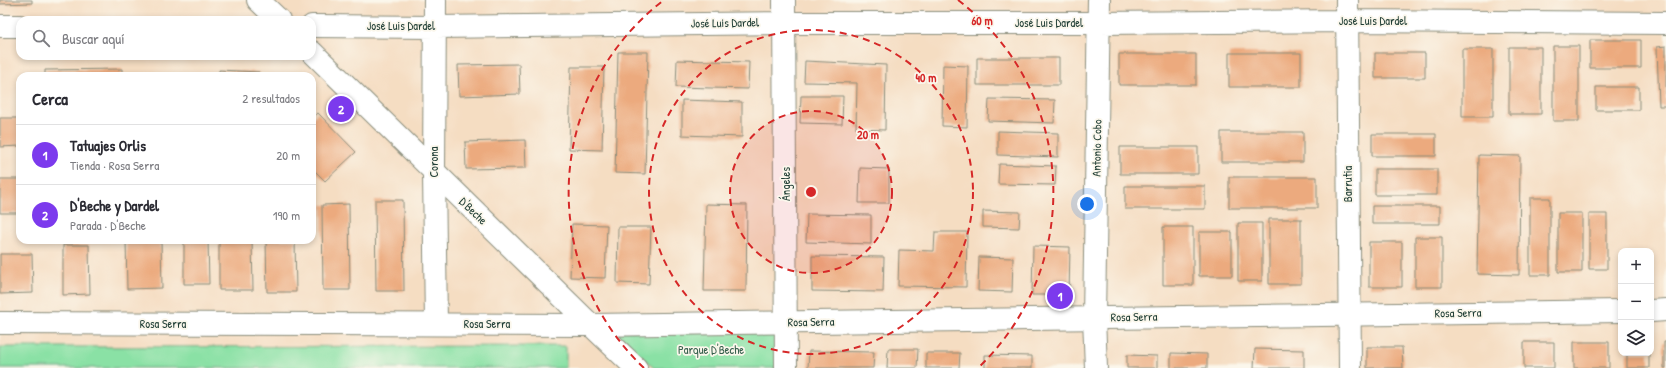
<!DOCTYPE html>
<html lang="es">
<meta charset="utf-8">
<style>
:root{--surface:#fff;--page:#f2f2f3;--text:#2b2b33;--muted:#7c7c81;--line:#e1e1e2;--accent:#7c3aed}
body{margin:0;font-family:"Patrick Hand",sans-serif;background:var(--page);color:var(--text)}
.controls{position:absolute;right:12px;bottom:12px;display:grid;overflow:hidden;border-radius:8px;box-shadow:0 2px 6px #0003}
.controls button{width:36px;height:36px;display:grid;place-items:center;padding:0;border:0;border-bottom:1px solid var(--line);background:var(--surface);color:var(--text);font:20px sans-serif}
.you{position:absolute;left:1087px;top:204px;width:14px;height:14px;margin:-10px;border:3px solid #fff;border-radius:50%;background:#1a73e8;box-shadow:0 0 0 6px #1a73e833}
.badge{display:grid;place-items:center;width:26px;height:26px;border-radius:50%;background:var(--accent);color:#fff;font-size:13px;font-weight:700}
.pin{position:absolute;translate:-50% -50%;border:2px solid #fff;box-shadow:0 1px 4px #0006}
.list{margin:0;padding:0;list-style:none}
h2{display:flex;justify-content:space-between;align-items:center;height:52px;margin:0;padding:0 16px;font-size:17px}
h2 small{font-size:13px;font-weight:400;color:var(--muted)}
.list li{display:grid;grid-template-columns:26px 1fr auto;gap:12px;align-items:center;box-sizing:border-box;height:60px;padding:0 16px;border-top:1px solid var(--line)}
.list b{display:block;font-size:15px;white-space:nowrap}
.list p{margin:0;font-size:13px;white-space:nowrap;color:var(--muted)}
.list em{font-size:13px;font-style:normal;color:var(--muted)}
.icon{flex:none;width:22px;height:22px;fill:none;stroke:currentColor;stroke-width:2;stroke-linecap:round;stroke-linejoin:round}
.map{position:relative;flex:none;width:1666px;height:368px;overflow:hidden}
.search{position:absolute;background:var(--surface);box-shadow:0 2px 6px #0003;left:16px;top:16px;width:300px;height:44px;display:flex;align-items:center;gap:10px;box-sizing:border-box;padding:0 14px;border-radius:12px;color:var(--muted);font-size:15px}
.panel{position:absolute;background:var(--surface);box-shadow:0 2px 6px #0003;left:16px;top:72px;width:300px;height:172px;border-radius:12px}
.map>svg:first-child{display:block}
.green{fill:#8ae1a5;stroke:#548f6c}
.building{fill:#ecaa7e}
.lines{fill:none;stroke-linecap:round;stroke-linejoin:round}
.street-casing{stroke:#8a8d7b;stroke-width:24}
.secondary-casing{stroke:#8a8d7b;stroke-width:24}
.street{stroke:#fff;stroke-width:22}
.secondary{stroke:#fff;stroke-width:22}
.ring{fill:none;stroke:#d62828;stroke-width:2;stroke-dasharray:7 5}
.labels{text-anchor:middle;stroke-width:3.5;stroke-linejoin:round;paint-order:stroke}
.street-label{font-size:12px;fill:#1f3d34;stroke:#fbf7ec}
.park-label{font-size:12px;fill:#345e4b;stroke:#fbf7ec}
.centre{fill:#d62828;stroke:#fbf7ec;stroke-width:2}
.ring-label{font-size:12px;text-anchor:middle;font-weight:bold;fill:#d62828;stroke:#fbf7ec;stroke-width:3.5;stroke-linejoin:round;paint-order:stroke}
</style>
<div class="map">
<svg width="1666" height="368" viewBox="0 0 1666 368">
<rect width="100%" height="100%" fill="#fbf7ec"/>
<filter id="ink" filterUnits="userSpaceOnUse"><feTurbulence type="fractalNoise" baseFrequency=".025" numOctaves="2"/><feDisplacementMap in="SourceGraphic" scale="8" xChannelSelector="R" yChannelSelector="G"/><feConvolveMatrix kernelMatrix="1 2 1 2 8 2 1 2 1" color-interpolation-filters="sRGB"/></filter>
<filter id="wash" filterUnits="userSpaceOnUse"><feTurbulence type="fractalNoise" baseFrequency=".012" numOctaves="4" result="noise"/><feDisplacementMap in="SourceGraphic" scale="16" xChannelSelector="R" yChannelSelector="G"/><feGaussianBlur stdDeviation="0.9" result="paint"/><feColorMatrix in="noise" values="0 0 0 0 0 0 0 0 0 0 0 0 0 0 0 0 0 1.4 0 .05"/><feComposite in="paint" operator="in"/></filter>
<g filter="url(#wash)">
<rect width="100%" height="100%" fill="#f5ddc2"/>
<path class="green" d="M777 330V368H654L613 331Z
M566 346V368H0V347Z"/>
<g id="blocks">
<path class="building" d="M0 0H32V3L0 4Z
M1590 40H1641V68H1590Z
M1553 46H1579V121H1553Z
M1666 46V106H1659L1657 47Z
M1509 47H1541V114H1509Z
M1462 49H1493V117H1462Z
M618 52H648L645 174 615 173Z
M1229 53H1301V87H1229Z
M1375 53H1425V78H1375Z
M1119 54H1196V85H1119Z
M977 58H1059V85H977Z
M677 60 749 62 748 89 676 87Z
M805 61 886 65 885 130 856 129 857 83 804 82Z
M519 64 520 94 459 96 458 65Z
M943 65 968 66 967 127 942 126Z
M571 67H604L602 150 569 149Z
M122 69V76H45V70Z
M219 70 259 72V76H219Z
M1596 87H1639V110H1596Z
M801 96H843L842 124 800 123Z
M989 99 1055 100 1054 123 988 121Z
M682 100 742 102V137L682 135Z
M318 113 356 152 325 181 312 168V118Z
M0 118H20V146L0 147Z
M998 131 1058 133V157L998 155Z
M1221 132H1303V162H1221Z
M1372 134H1436V156H1372Z
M525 140 526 168 466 169 465 142Z
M1120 147H1198V174H1120Z
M1479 155 1520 156 1519 275 1477 274Z
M999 164 1056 166 1055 185 998 184Z
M860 168 889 169V203H859Z
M1375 169H1437V195H1375Z
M1229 177H1317V208H1229Z
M0 179H20V213H0Z
M1125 186H1205V209H1125Z
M1530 198H1550V275H1530Z
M375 200H403L404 291H376Z
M349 204 350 290H323L322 205Z
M706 204 747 205 746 291H704Z
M1372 206H1440V224H1372Z
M983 211 1020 212 1019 228 983 227Z
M1558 213H1582V272H1558Z
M807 214 871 215V244L806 242Z
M1589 214H1607V269H1589Z
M1269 219H1301V284H1269Z
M1238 223H1262V281H1238Z
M572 224 607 225 605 278 570 277Z
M618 227H651L649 284 617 283Z
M1163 227H1193V285H1163Z
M935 232H967L966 287 898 286 899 250 934 251Z
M1199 232H1232V276H1199Z
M1415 237H1442V287H1415Z
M126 240H161L162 288 127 289Z
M184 240H208L209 284H184Z
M219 240H252L253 290H219Z
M266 240H295L296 292H267Z
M1369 242H1402V287H1369Z
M63 245H89L90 294 63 295Z
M1033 246 1070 247 1069 295H1032Z
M0 254H32L33 293 0 294Z
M812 256 884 257 883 292 812 291Z
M979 257 1013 258 1012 292 978 291Z
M1524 342H1554V368H1524Z
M1574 342H1609V368H1574Z
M1664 342H1666V368H1664Z
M1367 347H1402L1403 368H1367Z
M888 349H918L917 368H887Z
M1255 349 1304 350V368H1254Z
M809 351 874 352 873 368H808Z
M926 353H960L959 368H926Z
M1171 353 1207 354V368H1171Z
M1627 353H1649V368H1627Z
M985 355 1032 356V368H985Z
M1127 355 1157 356V368H1127Z"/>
</g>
</g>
<g filter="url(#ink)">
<use href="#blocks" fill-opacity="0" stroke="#8a8d7b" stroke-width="1"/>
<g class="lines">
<g class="street-casing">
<path id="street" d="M435 0 434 173 436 324
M784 0 786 368
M1347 0 1350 368
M0 26H20
M312 26 435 27 784 23H1099L1347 21 1666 23
M0 323 591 325 636 368
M1096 368 1094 318 1099 0"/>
</g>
<g class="secondary-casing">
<path id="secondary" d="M258 0 279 20
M312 52 591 325 1621 311
M1651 311 1666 310"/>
</g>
<use href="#street" class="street"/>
<use href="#secondary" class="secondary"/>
</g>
</g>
<circle cx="811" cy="192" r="81" fill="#d62828" fill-opacity=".12"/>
<g class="ring">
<circle cx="811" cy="192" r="81"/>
<circle cx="811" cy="192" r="162"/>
<path d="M644 368A242 242 0 0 1 664 0M958 0A242 242 0 0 1 978 368"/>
</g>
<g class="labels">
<g class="street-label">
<text x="1373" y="25">José Luis Dardel</text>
<text transform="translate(725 23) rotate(-1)" y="4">José Luis Dardel</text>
<text x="1049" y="27">José Luis Dardel</text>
<text x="401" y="30">José Luis Dardel</text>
<text transform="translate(1097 148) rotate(-89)" y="4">Antonio Cobo</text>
<text transform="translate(434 162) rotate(-90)" y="4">Corona</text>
<text transform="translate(786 184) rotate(-90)" y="4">Ángeles</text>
<text transform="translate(1348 184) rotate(-90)" y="4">Barrutia</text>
<text transform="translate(473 211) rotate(44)" y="4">D'Beche</text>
<text transform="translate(1458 313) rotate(-1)" y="4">Rosa Serra</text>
<text transform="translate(1134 317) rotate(-1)" y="4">Rosa Serra</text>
<text transform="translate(811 322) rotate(-1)" y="4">Rosa Serra</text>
<text x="163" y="328">Rosa Serra</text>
<text x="487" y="328">Rosa Serra</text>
</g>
<g class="park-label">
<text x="711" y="354">Parque D'Beche</text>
</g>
</g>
<circle cx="811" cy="192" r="6" class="centre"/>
<g class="ring-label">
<text x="982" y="25">60 m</text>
<text x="926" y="82">40 m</text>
<text x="868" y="139">20 m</text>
</g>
</svg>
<div class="controls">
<button>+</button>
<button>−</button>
<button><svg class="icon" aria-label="layers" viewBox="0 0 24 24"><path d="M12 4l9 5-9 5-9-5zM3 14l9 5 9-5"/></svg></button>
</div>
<div class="you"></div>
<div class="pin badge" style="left:1060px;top:296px">1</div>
<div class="pin badge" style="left:341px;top:109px">2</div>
<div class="search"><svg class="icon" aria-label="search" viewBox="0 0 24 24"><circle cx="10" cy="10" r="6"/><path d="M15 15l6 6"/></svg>Buscar aquí</div>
<section class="panel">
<h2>Cerca<small>2 resultados</small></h2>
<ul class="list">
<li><span class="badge">1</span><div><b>Tatuajes Orlis</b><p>Tienda · Rosa Serra</p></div><em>20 m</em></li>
<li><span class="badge">2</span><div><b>D'Beche y Dardel</b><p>Parada · D'Beche</p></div><em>190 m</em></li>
</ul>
</section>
</div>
